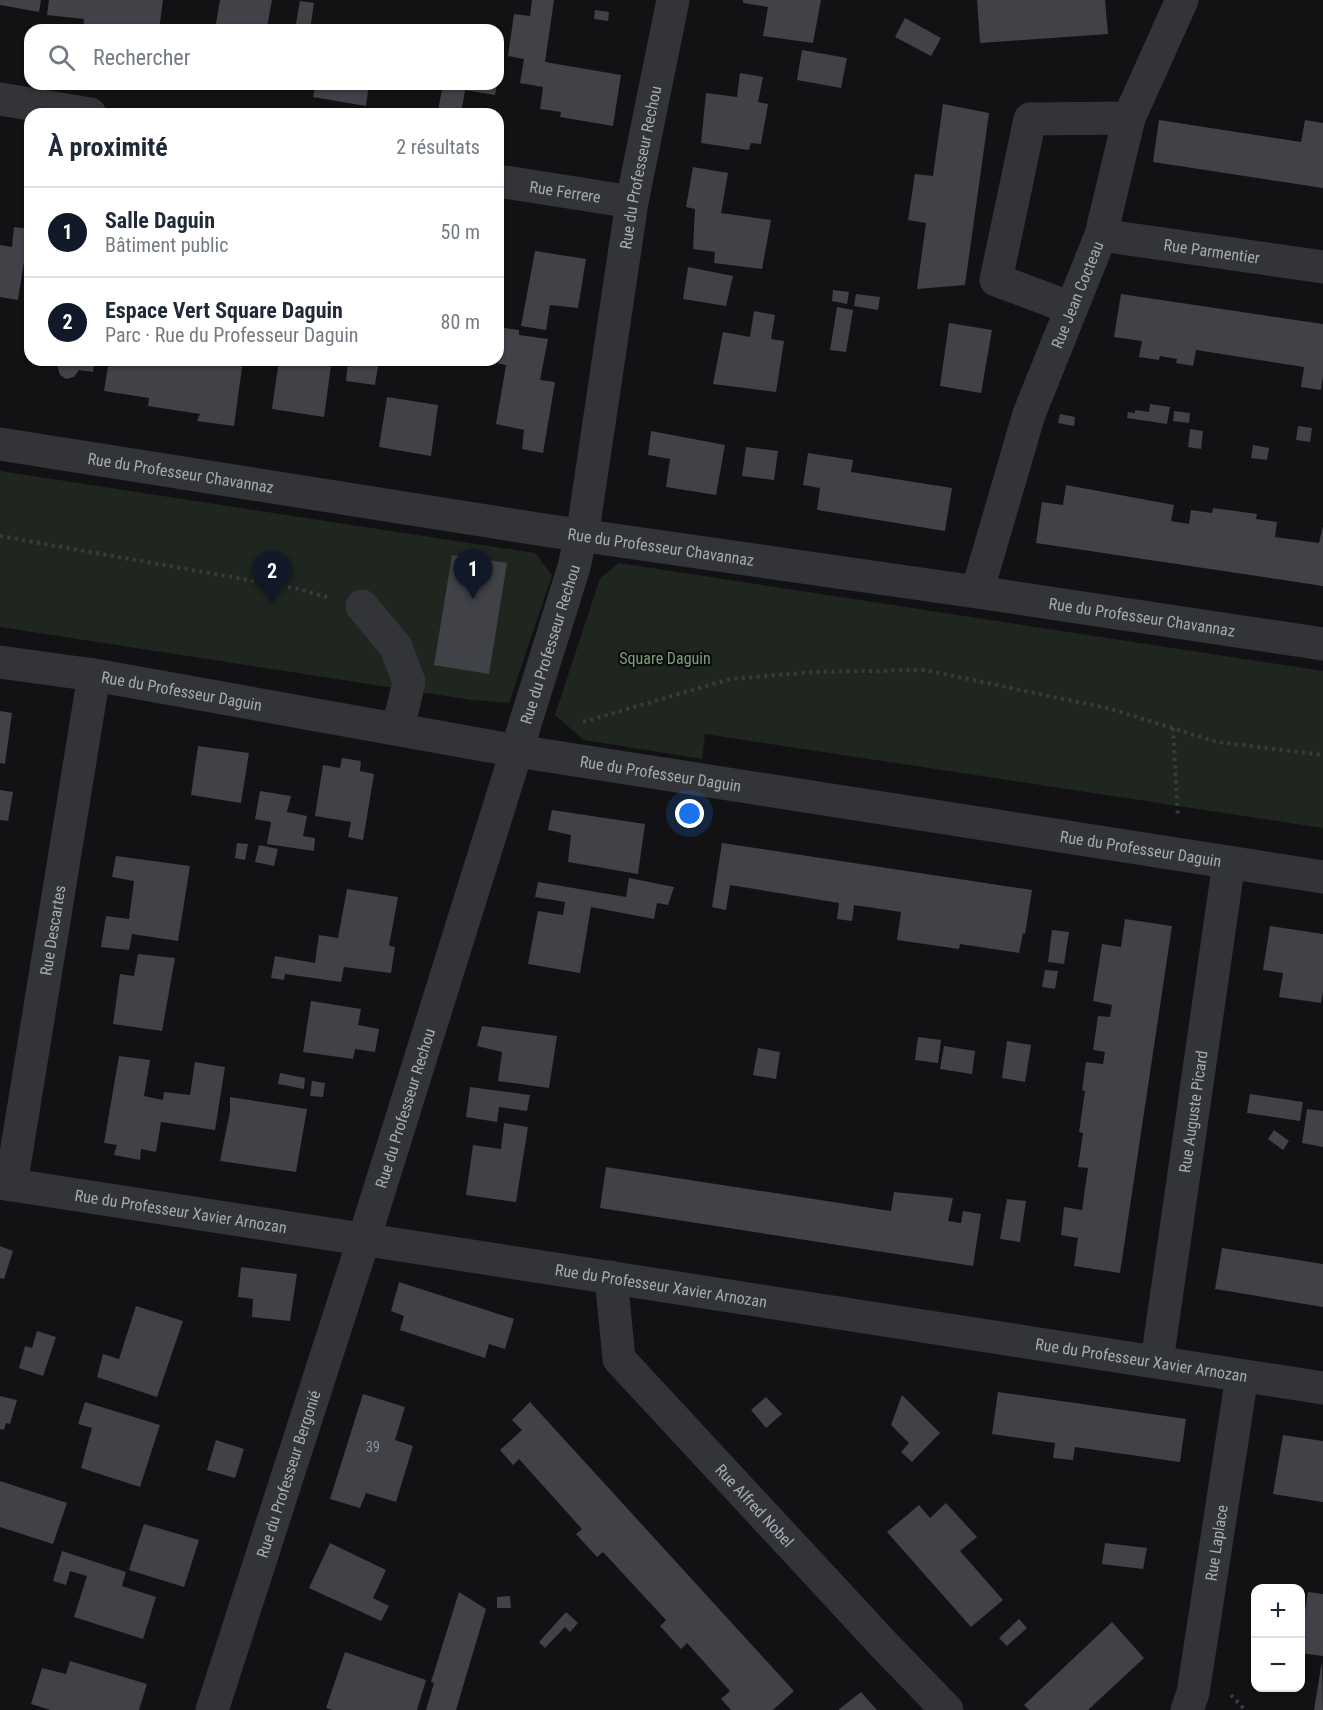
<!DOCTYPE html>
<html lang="fr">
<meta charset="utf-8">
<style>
:root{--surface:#fff;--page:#f2f2f3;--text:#1f2937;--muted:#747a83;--line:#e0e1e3;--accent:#111827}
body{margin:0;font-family:"Roboto Condensed",sans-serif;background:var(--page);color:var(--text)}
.controls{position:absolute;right:18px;bottom:18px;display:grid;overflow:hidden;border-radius:12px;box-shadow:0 2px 4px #0004}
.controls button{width:54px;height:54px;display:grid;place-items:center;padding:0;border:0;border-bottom:2px solid var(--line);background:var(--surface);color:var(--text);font:30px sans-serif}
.you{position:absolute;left:690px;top:814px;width:21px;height:21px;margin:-15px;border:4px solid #fff;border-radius:50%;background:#1a73e8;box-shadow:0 0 0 9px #1a73e833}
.badge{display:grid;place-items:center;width:39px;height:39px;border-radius:50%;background:var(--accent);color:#fff;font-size:20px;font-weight:700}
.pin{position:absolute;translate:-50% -50px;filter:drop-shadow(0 2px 3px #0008)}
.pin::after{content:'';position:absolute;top:32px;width:21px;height:18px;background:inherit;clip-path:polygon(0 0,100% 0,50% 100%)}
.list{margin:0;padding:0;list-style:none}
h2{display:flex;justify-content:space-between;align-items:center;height:78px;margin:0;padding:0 24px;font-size:26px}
h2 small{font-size:20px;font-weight:400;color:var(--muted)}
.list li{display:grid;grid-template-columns:39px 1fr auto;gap:18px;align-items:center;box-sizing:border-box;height:90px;padding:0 24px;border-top:2px solid var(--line)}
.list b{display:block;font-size:22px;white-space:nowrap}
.list p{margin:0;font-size:20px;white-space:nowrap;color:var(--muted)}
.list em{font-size:20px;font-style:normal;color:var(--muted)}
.icon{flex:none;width:33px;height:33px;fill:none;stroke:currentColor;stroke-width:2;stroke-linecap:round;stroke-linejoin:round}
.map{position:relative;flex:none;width:1323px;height:1710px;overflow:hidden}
.search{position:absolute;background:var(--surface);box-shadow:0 2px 4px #0004;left:24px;top:24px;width:480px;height:66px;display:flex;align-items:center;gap:15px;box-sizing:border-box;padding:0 21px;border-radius:18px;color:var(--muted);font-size:22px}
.panel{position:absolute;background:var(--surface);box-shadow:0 2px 4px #0004;left:24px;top:108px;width:480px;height:258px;border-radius:18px}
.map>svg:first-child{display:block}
.green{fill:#1e261f}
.building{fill:#414247}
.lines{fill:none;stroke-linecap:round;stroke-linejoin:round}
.path{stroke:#393b3f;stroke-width:4;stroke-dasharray:3 4.5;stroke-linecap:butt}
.minor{stroke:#333438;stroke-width:33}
.labels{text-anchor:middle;stroke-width:4.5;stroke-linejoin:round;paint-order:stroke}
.number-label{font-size:14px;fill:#8b9099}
.street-label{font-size:16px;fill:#a4aab4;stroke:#0d0d0e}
.park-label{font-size:16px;fill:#7b9f7b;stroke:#0d0d0e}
</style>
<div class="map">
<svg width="1323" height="1710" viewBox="0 0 1323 1710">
<rect width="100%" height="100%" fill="#121214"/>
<path class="green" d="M0 471 535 553 552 575 509 703 472 700 0 627Z
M619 563 1323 671V828L705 734 702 759 584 740 555 715 600 578Z"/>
<path class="building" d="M0 0H41L39 12 0 5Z
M49 0H163L159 30H83L84 19 47 15Z
M220 0H272L267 27 276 30H215Z
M532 0H554L545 62 621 75 613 126 560 117 561 112 540 109 543 87 520 83 524 59 508 56 514 14 530 16Z
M743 0H821L813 43 763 36 768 7 743 3Z
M977 0H1105L1108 34 980 43Z
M300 1 314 3 310 30H295Z
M595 10 609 12 608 21 594 19Z
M905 18 941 38 931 56 895 37Z
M498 44 503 45 499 67H498Z
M802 50 847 58 841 88 797 80Z
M740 73 763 77 758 102 768 104 761 144 751 143 749 150 701 143 706 93 737 97Z
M316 84H369L366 106 313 97Z
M443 84H497L495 95 465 90 461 114 438 111Z
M943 104 989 113 965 285 917 289 926 223 908 220 915 174 933 176Z
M1159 120 1301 142 1305 120 1323 123V188L1153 162Z
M693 167 728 173 721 213 771 220 762 269 714 263 715 252 693 249 695 209 686 207Z
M14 227 29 229 18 300 0 297V245L12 247Z
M535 251 586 259 578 308 550 305 546 330 521 326Z
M688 267 733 276 726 306 683 299Z
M833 290 849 292 847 304 832 301Z
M856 294 880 297 878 310 854 306Z
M1121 294 1323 324V376L1321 390 1301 387 1304 367 1196 350 1193 366 1176 363 1177 359 1160 356 1159 360 1139 357 1142 341 1114 337Z
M837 307 853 310 846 352 830 350Z
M754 311 775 315 771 339 784 341 776 392 713 384 723 332 750 337Z
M949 323 992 330 981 393 940 386Z
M498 327 519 330V335L548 339 540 380 555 382 543 453 522 449 524 430 496 424 506 365 486 361 498 360Z
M45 360H95L93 372 79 370 74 377 66 379 60 375 57 365 45 364Z
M109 360H243L234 426 197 421 200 414 148 406 149 398 104 391Z
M279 360 331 366 324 417 272 409Z
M348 360H379L375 385 346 381Z
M387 397 438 405 431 456 379 447Z
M1150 404 1170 407 1167 424 1127 418 1128 412 1135 413V410L1149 412Z
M1174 411 1190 413 1189 423 1173 421Z
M1060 414 1075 417 1074 426 1058 423Z
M1298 426 1312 428 1310 442 1296 440Z
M1190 429 1203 431 1201 449 1188 447Z
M651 431 725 445 716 495 666 487 670 459 648 455Z
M1253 445 1269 448 1267 460 1251 458Z
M746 447 778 451 774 480 742 476Z
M808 453 853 460 851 472 952 488 945 531 817 510 820 488 803 485Z
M1066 485 1174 505 1171 521 1189 524 1191 510 1212 513 1213 508 1257 514 1256 519 1277 522 1275 537 1319 543 1323 526V586L1036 543 1042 502 1063 505Z
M452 555 507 563 489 674 434 665Z
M0 711 12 713 5 764 0 763Z
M198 746 249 753 241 803 191 795Z
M342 758 361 761 360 771 374 774 363 840 348 837 351 822 315 816 323 765 340 768Z
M0 790 13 792 8 821 0 820Z
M260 791 291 796 287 812 307 816 303 836 315 838 314 851 267 844 271 822 255 819Z
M552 810 645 824 638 874 568 862 571 835 548 830Z
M237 843 248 844 245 860 235 858Z
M722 843 1032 890 1025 934 1023 933 1019 953 960 944 959 949 897 940 901 912 854 905 852 921 837 919 839 903 730 885 726 910 712 907Z
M259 845 278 849 274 866 255 862Z
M116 856 190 866 178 941 132 934 129 950 101 947 106 916 129 919 134 881 112 877Z
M629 878 674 887 668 905 657 903 654 919 591 907 580 973 528 964 538 911 563 915 565 902 535 897 538 882 626 897Z
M347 889 398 897 389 946 395 947 391 973 344 967 341 982 285 974 284 980 271 978 275 956 315 963 319 935 338 938Z
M1125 919 1172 926 1120 1273 1074 1266 1078 1238 1061 1235 1064 1207 1082 1210 1088 1168 1078 1167 1083 1133 1079 1132 1085 1091 1082 1090 1086 1062 1103 1064 1105 1052 1093 1050 1098 1016 1110 1017 1112 1005 1093 1001 1102 944 1121 947Z
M1270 926 1323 934V991L1321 1003 1279 997 1283 973 1263 970Z
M1052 930 1069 932 1064 964 1048 962Z
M138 954 175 958 162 1031 113 1024 120 974 134 976Z
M1045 970 1058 971 1055 989 1042 987Z
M311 1001 361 1009 358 1025 379 1029 375 1052 355 1049 353 1059 303 1052Z
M482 1026 557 1036 549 1088 498 1081 502 1052 477 1046Z
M918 1037 941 1040 938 1063 915 1060Z
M1007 1041 1031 1045 1025 1082 1002 1078Z
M944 1046 975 1051 972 1074 940 1069Z
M758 1048 780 1052 776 1079 753 1075Z
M119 1056 150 1060 144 1096 163 1100 164 1092 190 1095 195 1062 225 1067 215 1130 161 1122 156 1152 141 1149 140 1160 114 1155 117 1145 104 1143Z
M280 1073 305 1078 304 1089 278 1084Z
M312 1081 325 1083 323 1097 310 1096Z
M470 1087 530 1095 527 1111 499 1107 497 1122 466 1117Z
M1250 1094 1303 1102 1300 1121 1247 1113Z
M230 1097 307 1109 296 1172 220 1161 230 1111Z
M1307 1109 1323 1111V1147L1302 1143Z
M504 1123 528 1127 516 1202 466 1195 473 1145 501 1149Z
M1274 1130 1289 1141 1283 1150 1268 1139Z
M606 1167 891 1211 894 1192 953 1198 948 1221 961 1223 963 1211 981 1214 973 1266 600 1208Z
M1007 1199 1026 1201 1020 1242 1000 1239Z
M0 1246 13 1251 4 1279 0 1278Z
M1222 1248 1323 1264V1307L1215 1289Z
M241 1267 297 1274 290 1321 252 1317 253 1299 238 1297Z
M399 1282 514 1319 505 1349 489 1344 485 1358 400 1330 404 1316 391 1311Z
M136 1306 183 1321 157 1397 97 1377 103 1354 119 1359Z
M37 1331 56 1337 43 1376 19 1368 25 1346 32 1348Z
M998 1392 1186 1419 1180 1462 1075 1447 1073 1460 1053 1458 1055 1443 992 1434Z
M363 1394 405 1407 395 1440 413 1446 396 1502 366 1493 360 1508 330 1499Z
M902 1395 940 1433 912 1462 901 1452 909 1443 891 1425Z
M0 1396 17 1400 10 1424 6 1423 4 1430 0 1429Z
M766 1397 782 1414 766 1428 751 1410Z
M85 1402 160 1425 140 1487 81 1468 92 1428 78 1424Z
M530 1402 794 1691 773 1710H731L721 1699 730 1691 687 1643 681 1649 660 1626 666 1620 603 1552 597 1557 576 1534 582 1529 519 1459 513 1465 500 1450 522 1430 512 1420Z
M1283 1435 1323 1441V1502L1273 1494Z
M216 1440 244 1449 235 1478 207 1470Z
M0 1481 67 1503 53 1544 0 1527Z
M946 1503 977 1537 960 1551 1003 1600 971 1627 887 1532 919 1505 930 1518Z
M144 1524 199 1540 184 1587 129 1570Z
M330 1543 386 1570 373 1598 389 1606 381 1621 309 1588Z
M1105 1543 1147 1548 1143 1569 1102 1564Z
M62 1551 126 1572 122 1586 156 1597 143 1639 74 1617 87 1576 70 1571 66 1585 53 1581Z
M459 1592 486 1609 456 1710H426L434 1683 431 1682Z
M1308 1592 1323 1594V1656L1300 1653V1641Z
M510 1596 511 1608H497V1597Z
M566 1612 578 1623 570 1632 565 1627 545 1648 539 1642Z
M1019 1619 1027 1628 1007 1646 999 1638Z
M1112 1622 1144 1658 1088 1710H1029L1024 1705Z
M345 1652 426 1680 417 1710H332L326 1708Z
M70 1661 147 1684 139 1710H51L31 1704 42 1668 66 1674Z
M1322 1661 1323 1710H1314Z
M861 1692 877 1710H838Z"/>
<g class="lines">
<path class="path" d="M0 536 299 589 327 597
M583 722 730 679 815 672 925 670 1111 709 1217 742 1323 755
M1173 728 1178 818
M1231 1695 1245 1710"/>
<g class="minor">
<path d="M0 99 90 114"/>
<path id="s1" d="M498 181 632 202"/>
<path id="s2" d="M1101 235 1323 267"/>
<path d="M1071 308 996 280 1030 119 1129 118"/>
<path id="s3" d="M0 444 544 530 977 592 1323 644"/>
<path id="s4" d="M977 592 1029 414 1101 235 1129 118 1182 0"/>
<path d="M362 606 396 647 409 682 398 728"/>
<path id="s5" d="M0 662 94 675 517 751 1323 877"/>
<path id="s6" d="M0 1183 1323 1388"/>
<path id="s7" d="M11 1185 94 675"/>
<path id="s8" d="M611 1277 619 1359 886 1647 947 1710"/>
<path id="s9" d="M1157 1361 1229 862"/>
<path id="s10" d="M212 1710 364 1239 574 567 585 517 632 202 673 0"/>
<path id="s11" d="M1187 1710 1193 1693 1242 1376"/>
</g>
</g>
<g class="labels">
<g class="number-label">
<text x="373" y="1452">39</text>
</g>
<g class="street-label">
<text dy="6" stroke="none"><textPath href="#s10" startOffset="1604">Rue du Professeur Rechou</textPath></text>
<text dy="6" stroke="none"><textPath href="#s1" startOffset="68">Rue Ferrere</textPath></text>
<text dy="6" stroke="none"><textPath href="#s2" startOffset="112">Rue Parmentier</textPath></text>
<text dy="6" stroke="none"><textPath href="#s4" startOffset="314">Rue Jean Cocteau</textPath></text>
<text dy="6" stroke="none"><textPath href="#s3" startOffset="183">Rue du Professeur Chavannaz</textPath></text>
<text dy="6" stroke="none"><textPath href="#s3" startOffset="669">Rue du Professeur Chavannaz</textPath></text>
<text dy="6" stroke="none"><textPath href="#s3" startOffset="1155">Rue du Professeur Chavannaz</textPath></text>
<text dy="6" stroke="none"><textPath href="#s10" startOffset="1118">Rue du Professeur Rechou</textPath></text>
<text dy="6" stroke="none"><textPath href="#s5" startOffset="184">Rue du Professeur Daguin</textPath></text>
<text dy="6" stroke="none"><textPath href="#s5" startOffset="670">Rue du Professeur Daguin</textPath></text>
<text dy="6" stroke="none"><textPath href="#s5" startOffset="1156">Rue du Professeur Daguin</textPath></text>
<text dy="6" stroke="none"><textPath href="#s7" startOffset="258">Rue Descartes</textPath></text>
<text dy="6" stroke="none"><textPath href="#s10" startOffset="632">Rue du Professeur Rechou</textPath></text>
<text dy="6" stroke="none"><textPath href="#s9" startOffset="252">Rue Auguste Picard</textPath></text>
<text dy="6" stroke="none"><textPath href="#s6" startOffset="183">Rue du Professeur Xavier Arnozan</textPath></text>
<text dy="6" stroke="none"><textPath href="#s6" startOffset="669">Rue du Professeur Xavier Arnozan</textPath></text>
<text dy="6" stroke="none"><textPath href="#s6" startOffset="1155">Rue du Professeur Xavier Arnozan</textPath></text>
<text dy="6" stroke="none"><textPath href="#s10" startOffset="248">Rue du Professeur Bergonié</textPath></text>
<text dy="6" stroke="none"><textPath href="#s8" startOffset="282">Rue Alfred Nobel</textPath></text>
<text dy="6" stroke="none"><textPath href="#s11" startOffset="170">Rue Laplace</textPath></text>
</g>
<g class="park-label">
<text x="665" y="664">Square Daguin</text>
</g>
</g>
</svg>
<div class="controls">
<button>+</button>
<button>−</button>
</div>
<div class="you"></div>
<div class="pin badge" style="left:473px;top:599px">1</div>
<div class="pin badge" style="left:272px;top:601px">2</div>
<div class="search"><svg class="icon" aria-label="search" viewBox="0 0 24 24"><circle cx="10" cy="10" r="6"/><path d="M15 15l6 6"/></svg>Rechercher</div>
<section class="panel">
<h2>À proximité<small>2 résultats</small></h2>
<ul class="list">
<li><span class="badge">1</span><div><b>Salle Daguin</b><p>Bâtiment public</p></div><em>50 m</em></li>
<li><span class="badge">2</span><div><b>Espace Vert Square Daguin</b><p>Parc · Rue du Professeur Daguin</p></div><em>80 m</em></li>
</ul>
</section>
</div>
